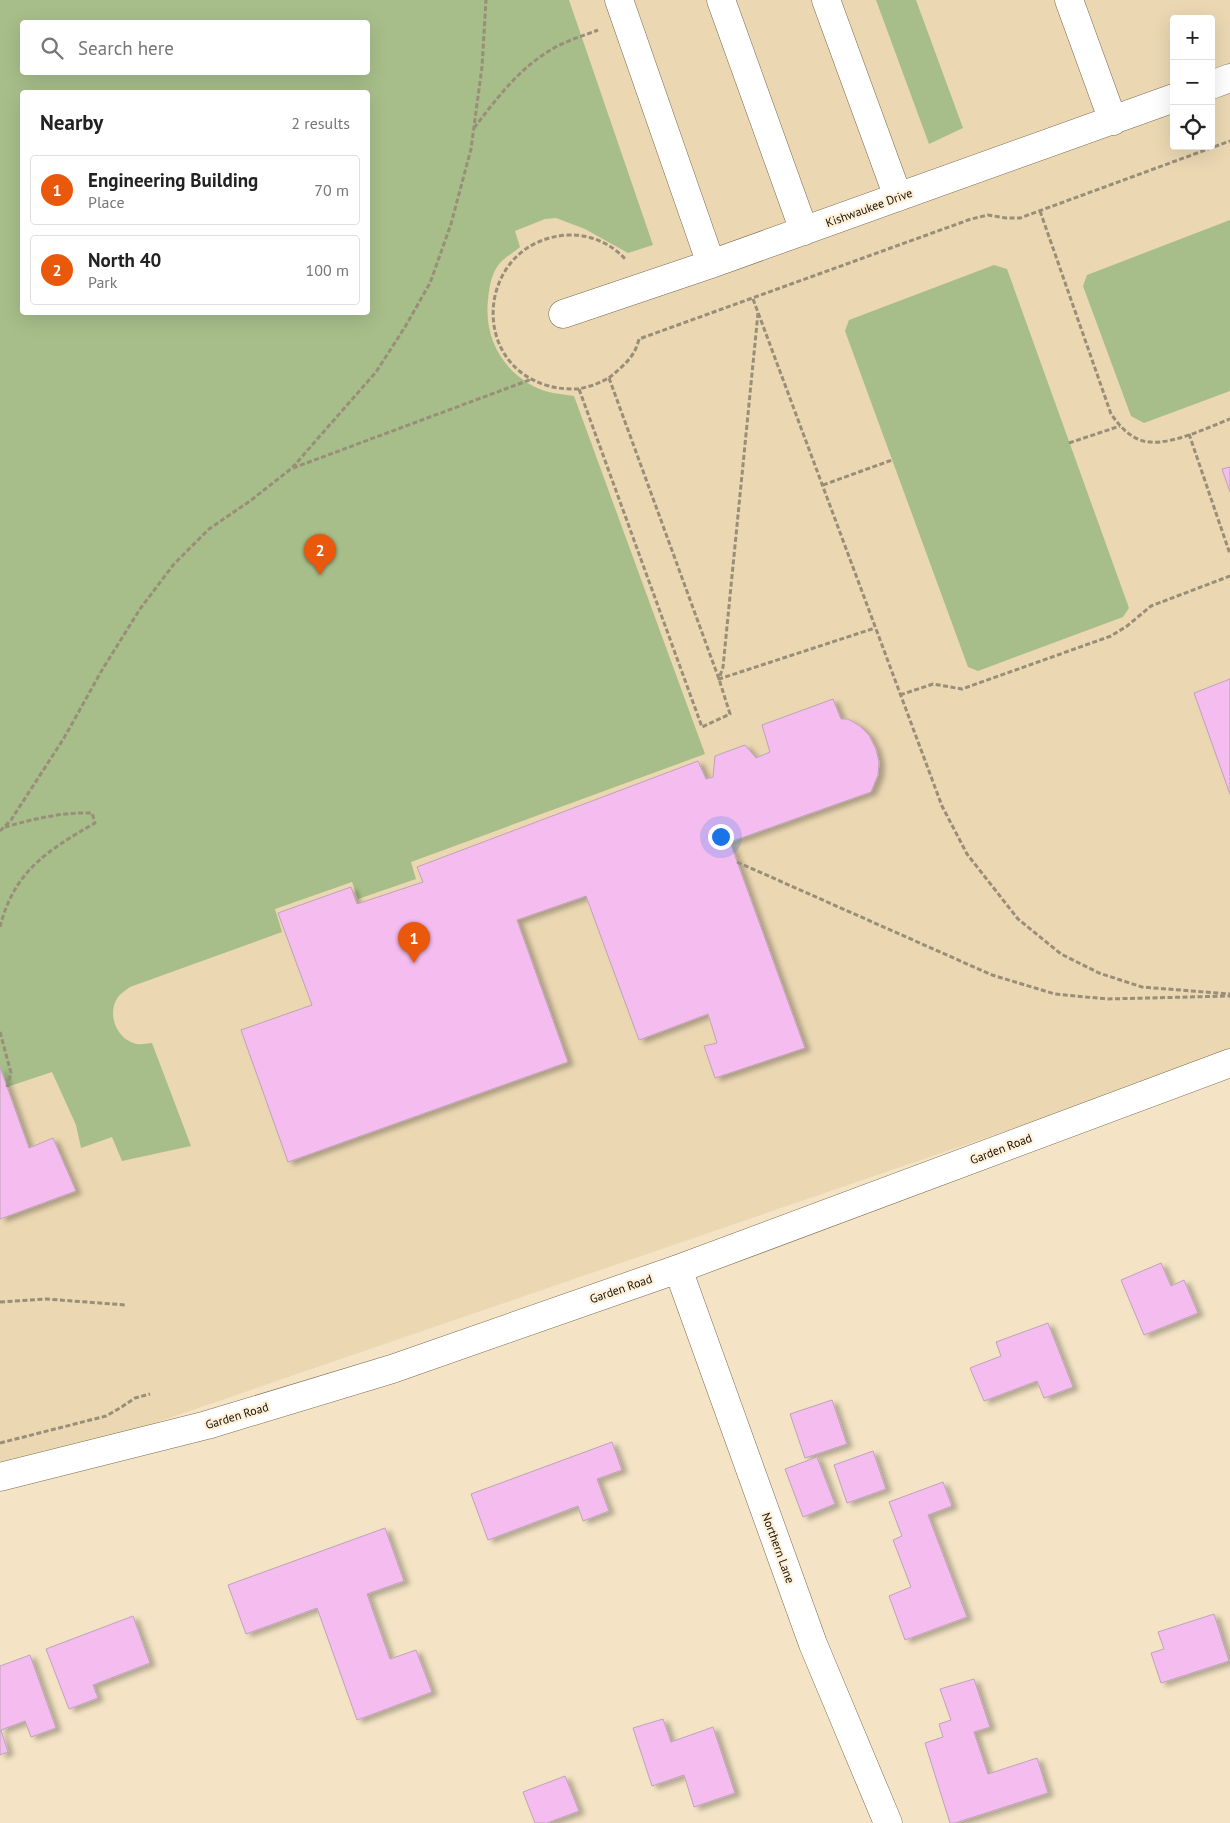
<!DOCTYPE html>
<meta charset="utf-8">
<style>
:root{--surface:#fff;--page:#f6f6f6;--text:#222;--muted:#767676;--line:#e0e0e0;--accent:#ea580c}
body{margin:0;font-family:"PT Sans",sans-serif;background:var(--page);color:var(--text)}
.controls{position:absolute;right:15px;top:15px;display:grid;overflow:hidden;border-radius:5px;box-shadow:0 5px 20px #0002}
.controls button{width:45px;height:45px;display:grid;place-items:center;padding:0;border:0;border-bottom:1px solid var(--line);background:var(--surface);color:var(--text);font:25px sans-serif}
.you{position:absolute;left:720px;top:836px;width:18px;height:18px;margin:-12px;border:4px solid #fff;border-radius:50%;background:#1a73e8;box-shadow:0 0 0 8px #1a73e833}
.badge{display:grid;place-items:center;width:32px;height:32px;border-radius:50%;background:var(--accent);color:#fff;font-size:16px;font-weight:700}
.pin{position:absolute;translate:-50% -41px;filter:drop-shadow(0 1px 2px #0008)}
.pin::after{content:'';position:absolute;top:26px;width:18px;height:15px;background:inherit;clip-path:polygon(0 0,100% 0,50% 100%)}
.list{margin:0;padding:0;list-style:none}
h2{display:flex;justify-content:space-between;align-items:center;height:65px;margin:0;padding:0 20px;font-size:21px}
h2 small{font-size:16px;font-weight:400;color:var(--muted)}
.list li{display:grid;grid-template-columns:32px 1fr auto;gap:15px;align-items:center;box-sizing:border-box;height:70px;margin:0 10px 10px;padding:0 10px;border:1px solid var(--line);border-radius:5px}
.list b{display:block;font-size:19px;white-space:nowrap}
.list p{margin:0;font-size:16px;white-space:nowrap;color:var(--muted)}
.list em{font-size:16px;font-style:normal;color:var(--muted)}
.icon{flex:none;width:28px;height:28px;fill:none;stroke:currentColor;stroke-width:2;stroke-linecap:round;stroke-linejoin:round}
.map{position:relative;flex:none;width:1230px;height:1823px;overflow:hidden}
.search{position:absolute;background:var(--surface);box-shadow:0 5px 20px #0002;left:20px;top:20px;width:350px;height:55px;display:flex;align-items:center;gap:12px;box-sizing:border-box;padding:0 18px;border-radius:5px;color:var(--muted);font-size:19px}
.panel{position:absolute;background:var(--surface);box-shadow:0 5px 20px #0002;left:20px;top:90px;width:350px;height:225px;border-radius:5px}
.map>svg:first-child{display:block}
.built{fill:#ebd7b2;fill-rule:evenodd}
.green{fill:#a7be8a;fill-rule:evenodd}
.building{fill:#f5bcef;stroke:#bda3ba;filter:url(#shadow)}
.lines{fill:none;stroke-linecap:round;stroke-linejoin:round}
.minor-casing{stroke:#796a4f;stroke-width:29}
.path{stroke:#998e77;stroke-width:3;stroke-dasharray:5 2.5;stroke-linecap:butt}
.minor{stroke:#fff;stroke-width:28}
.labels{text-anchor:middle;stroke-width:4.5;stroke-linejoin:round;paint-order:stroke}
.street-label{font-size:12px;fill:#161106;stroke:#fff1d9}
</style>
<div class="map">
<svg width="1230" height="1823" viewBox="0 0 1230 1823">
<defs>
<filter id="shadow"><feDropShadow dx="5.5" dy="3" stdDeviation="2.5" flood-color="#0004"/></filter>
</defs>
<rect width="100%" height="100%" fill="#f4e4c5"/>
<path class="built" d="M0 0H1230V1054L0 1476ZM1174 19H1211V146H1174ZM22 22H368V72H22ZM22 92H368V312H22Z"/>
<path class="green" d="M0 0H569L653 245 628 253 585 229 556 218 545 219 515 231 520 247C513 253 502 259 497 267 491 276 489 289 488 300 484 336 501 369 533 386 546 393 560 394 574 396L705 754 411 862 416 879 358 899 352 882 275 909 282 932 130 987C126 990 121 993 118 997 106 1014 117 1040 137 1044 141 1045 148 1043 152 1043L191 1146 122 1161 112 1137 81 1148 76 1125 52 1072 7 1087 0 1067ZM22 22H368V72H22ZM22 92H368V312H22Z
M876 0H916L963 128 929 144Z
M1230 220V391L1144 423 1131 416 1083 286 1087 275Z
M994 265 1007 269 1129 608 1123 617 978 671 968 667 845 331 849 320Z"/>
<path class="building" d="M1230 467V492L1222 469Z
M1230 679V794L1194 693Z
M833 699 841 719H848L860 726 869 735 876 749 879 762 878 775 871 792 730 842 805 1048 715 1078 704 1046 717 1043 708 1014 639 1040 586 896 517 920 568 1062 288 1162 241 1030 312 1005 278 913 351 887 357 904 423 882 417 867 698 761 706 779 713 777 715 756 745 745 756 758 770 752 762 725Z
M0 1067 29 1148 53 1138 76 1191 0 1219Z
M1161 1263 1171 1286 1184 1280 1198 1313 1144 1335 1121 1280Z
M1048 1323 1073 1387 1044 1398 1037 1381 984 1401 970 1368 1001 1356 996 1342Z
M832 1400 847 1444 805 1458 790 1414Z
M612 1442 622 1470 597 1479 609 1511 583 1521 578 1506 488 1540 471 1494Z
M873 1451 886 1489 847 1503 834 1465Z
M817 1457 835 1504 803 1517 785 1469Z
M943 1482 952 1506 928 1515 967 1617 905 1640 889 1596 911 1587 893 1540 902 1536 889 1502Z
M385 1528 404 1581 367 1594 390 1659 416 1650 432 1692 357 1720 317 1608 246 1634 228 1585Z
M1214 1614 1229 1661 1161 1683 1151 1653 1164 1649 1158 1632Z
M133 1616 150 1663 93 1685 98 1698 69 1709 46 1649Z
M30 1655 56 1728 31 1737 25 1721 1 1730 8 1752 0 1755V1666Z
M974 1679 990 1727 974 1732 988 1774 1037 1758 1048 1793 955 1823H950L925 1743 943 1737 939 1724 951 1720 940 1689Z
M663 1719 671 1742 713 1727 735 1793 694 1807 684 1775 652 1786 633 1728Z
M565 1776 579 1811 547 1823H535L523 1792Z"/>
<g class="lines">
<g class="minor-casing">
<path id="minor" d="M619 0 711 264
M721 0 804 231
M826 0 898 197
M1069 0 1113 121
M1211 85 1230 78
M563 314 711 264 1174 98
M678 1269 813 1644 888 1823
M0 1477 207 1425 392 1369 678 1269 1230 1063"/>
</g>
<path class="path" d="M474 128C498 97 519 68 554 48 568 40 583 36 598 30
M1040 211 1111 414C1119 425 1127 435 1140 440 1165 449 1206 428 1230 419
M753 299 942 806 967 854 1018 919 1061 954 1099 973 1142 987 1230 994
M758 313 723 667 719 679 875 628
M609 378 719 679 730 714 702 727 579 389 594 385Z
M609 378C623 366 635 357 639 339L971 219 988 215 1006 218H1020L1230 141
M579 389C569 389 559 389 549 386 465 363 479 239 569 235 590 234 612 244 626 260
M1189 434 1230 554
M1069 443 1120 426
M293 468 532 379
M823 485 892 460
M900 695 933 684 962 689 1111 636 1127 626 1151 606 1230 576
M0 831 11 820 64 738 102 670 140 609 174 564 209 529 250 501 292 468 376 372 405 327 430 283 451 224 471 149 482 67 486 0
M737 862 992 975 1055 994 1107 999 1230 996
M0 927C14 871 48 850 95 823L92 813C61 812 34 819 5 827
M0 1032 11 1073 7 1087
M0 1302 46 1299 126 1305
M0 1443 106 1416 120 1408 135 1398 150 1394"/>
<use href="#minor" class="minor"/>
</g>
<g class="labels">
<g class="street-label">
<text transform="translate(869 208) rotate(-20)" y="4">Kishwaukee Drive</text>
<text transform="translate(1001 1149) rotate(-21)" y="4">Garden Road</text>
<text transform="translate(621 1289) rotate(-19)" y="4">Garden Road</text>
<text transform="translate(237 1416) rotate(-17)" y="4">Garden Road</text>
<text transform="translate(778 1548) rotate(70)" y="4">Northern Lane</text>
</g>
</g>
</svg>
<div class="controls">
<button>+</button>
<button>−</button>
<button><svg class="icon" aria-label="locate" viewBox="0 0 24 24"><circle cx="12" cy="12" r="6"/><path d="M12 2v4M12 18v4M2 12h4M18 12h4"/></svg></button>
</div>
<div class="you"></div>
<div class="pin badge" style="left:414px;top:963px">1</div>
<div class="pin badge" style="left:320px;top:575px">2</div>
<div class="search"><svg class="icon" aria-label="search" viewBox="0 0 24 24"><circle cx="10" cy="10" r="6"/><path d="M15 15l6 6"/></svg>Search here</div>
<section class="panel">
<h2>Nearby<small>2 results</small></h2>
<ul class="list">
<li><span class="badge">1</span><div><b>Engineering Building</b><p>Place</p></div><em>70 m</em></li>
<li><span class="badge">2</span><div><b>North 40</b><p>Park</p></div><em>100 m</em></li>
</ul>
</section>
</div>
